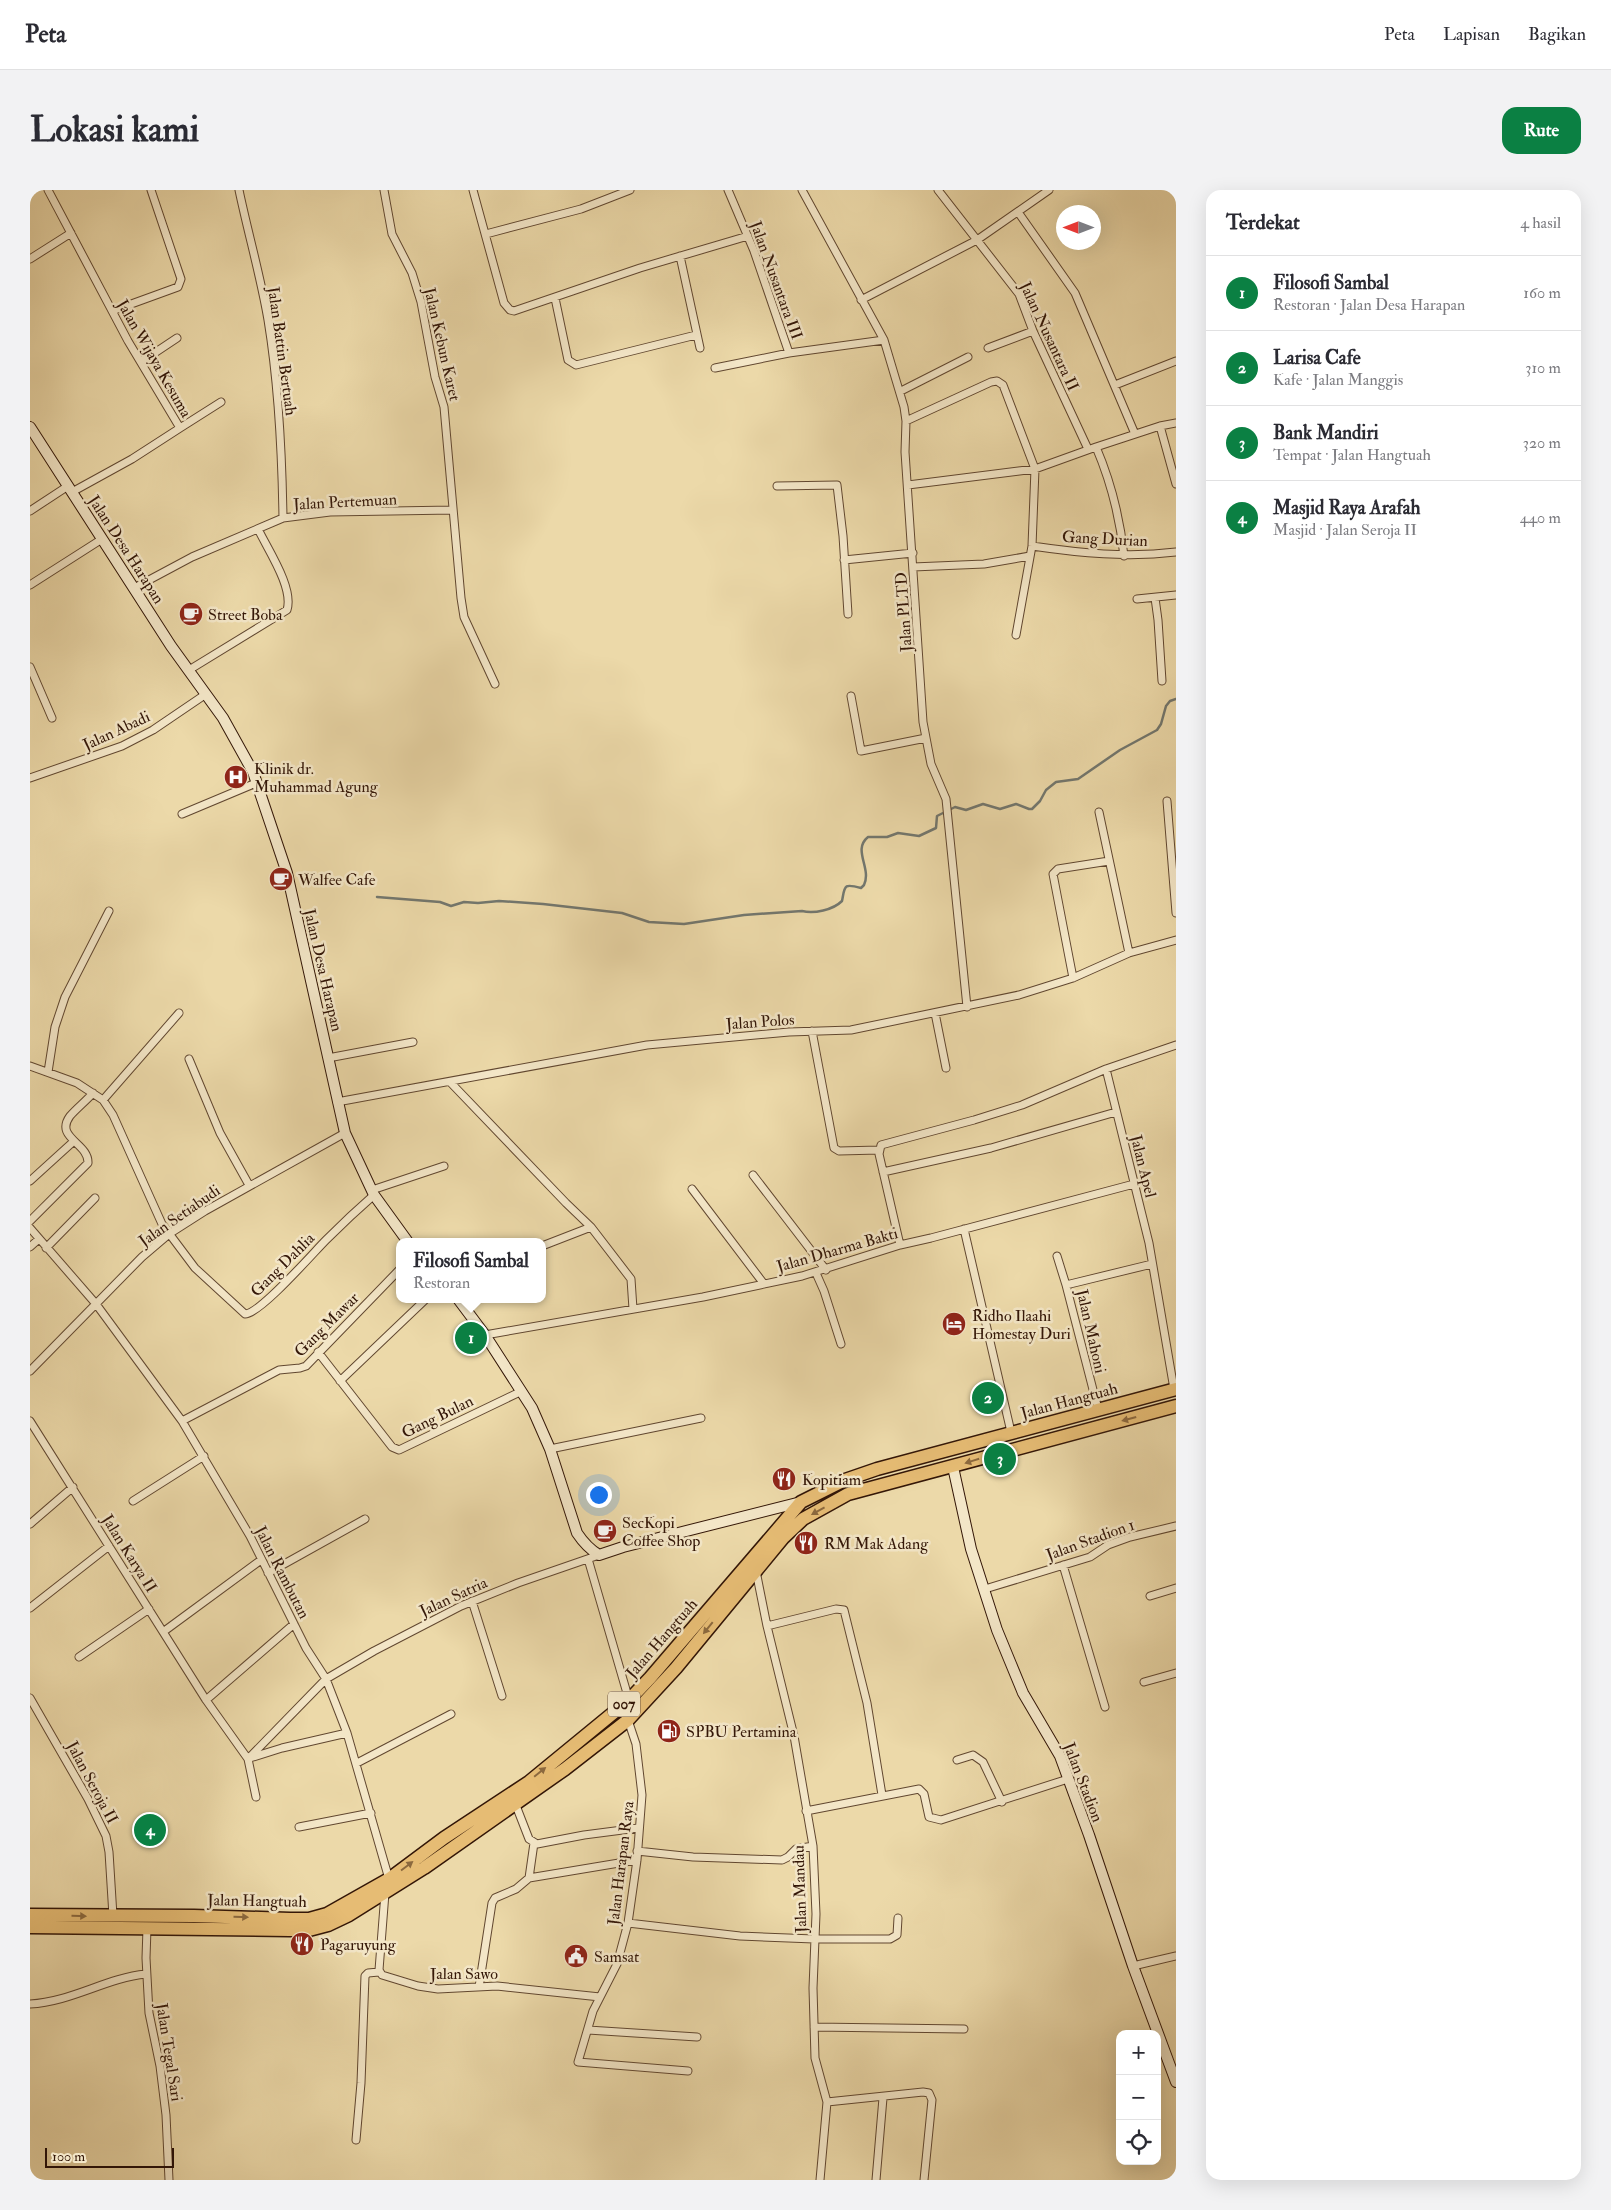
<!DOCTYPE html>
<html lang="id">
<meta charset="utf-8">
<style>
:root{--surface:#fff;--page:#f2f2f3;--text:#2b2b33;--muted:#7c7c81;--line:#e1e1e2;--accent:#0b8043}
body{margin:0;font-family:"IM FELL Double Pica",serif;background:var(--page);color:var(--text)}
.controls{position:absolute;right:15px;bottom:15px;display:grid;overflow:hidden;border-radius:10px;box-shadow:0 5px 20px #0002}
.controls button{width:45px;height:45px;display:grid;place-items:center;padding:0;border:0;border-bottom:1px solid var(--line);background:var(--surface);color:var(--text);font:25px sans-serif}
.compass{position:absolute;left:1026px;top:15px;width:45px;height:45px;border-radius:50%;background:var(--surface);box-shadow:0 5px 20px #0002;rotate:270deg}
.scale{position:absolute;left:15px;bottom:12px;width:129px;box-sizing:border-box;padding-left:5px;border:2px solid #331607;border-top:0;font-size:14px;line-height:18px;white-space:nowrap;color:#331607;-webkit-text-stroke:4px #f3e6c7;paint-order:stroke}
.you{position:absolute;left:568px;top:1304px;width:18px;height:18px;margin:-12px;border:4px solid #fff;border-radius:50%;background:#1a73e8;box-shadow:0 0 0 8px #1a73e833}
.badge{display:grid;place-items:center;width:32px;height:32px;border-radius:50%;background:var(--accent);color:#fff;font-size:16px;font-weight:700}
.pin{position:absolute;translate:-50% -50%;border:2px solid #fff;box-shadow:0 1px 5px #0006}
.popup{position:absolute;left:366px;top:1048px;width:150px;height:65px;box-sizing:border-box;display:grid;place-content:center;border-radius:10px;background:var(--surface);filter:drop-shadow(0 1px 4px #0005);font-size:16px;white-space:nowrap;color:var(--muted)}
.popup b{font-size:19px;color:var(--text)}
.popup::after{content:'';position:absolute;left:50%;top:100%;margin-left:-10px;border:10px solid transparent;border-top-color:var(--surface)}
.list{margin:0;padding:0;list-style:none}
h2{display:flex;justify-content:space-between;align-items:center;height:65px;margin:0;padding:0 20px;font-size:21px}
h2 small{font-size:16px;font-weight:400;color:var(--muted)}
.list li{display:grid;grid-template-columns:32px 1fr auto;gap:15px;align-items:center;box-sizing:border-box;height:75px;padding:0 20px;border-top:1px solid var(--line)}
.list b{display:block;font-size:19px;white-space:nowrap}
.list p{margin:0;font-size:16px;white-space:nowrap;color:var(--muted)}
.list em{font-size:16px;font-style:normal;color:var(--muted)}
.icon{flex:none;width:28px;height:28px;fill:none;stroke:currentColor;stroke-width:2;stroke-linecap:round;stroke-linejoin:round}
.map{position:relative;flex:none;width:1146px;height:1990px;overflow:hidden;border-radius:15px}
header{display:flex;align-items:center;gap:30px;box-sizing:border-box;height:70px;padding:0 25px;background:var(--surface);border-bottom:1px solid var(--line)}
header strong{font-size:24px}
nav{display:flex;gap:28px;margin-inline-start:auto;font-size:18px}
.intro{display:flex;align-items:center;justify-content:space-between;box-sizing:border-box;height:120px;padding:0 30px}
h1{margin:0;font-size:35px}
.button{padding:12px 22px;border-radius:15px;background:var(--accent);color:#fff;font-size:18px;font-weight:700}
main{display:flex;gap:30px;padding:0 30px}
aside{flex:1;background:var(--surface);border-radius:15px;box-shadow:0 5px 20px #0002}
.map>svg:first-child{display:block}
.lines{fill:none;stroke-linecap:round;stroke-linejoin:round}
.stream{stroke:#73776e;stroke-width:2.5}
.street-casing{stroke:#614730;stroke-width:9}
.secondary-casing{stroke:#331607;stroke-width:12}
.highway-casing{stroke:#331607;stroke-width:15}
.street{stroke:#f3e6c7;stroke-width:7}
.secondary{stroke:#f3e6c7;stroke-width:10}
.highway{stroke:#e6bc74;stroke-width:12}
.oneway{fill:#8c693e}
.labels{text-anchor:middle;stroke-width:5;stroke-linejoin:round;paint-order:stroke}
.shield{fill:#f3e6c7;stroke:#6d5441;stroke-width:1}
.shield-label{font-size:15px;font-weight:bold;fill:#331607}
.street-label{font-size:16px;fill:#331607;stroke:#f3e6c7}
.poi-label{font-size:16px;fill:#331607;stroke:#f3e6c7;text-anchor:start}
</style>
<header>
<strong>Peta</strong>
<nav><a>Peta</a><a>Lapisan</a><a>Bagikan</a></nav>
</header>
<div class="intro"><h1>Lokasi kami</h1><a class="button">Rute</a></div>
<main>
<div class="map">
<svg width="1146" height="1990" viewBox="0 0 1146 1990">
<rect width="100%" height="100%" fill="#ecd9a9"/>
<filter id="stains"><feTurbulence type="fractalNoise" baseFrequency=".004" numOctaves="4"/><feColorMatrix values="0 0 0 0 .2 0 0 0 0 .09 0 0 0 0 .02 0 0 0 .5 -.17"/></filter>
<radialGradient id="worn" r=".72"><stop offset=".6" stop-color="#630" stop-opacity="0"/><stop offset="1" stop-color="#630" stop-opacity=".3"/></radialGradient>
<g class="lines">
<path class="stream" d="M347 707 410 712 421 716 434 712 448 713 469 711 513 714 592 723 619 732 654 734 714 725 772 721C784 724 803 720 812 711 815 696 813 693 831 698L834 695C842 678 822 660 838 647H857L868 643 889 646 906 638 907 626 925 617 936 620 953 614 970 619 986 614 999 619H1002L1010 611 1016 600 1026 592 1048 589 1090 560 1127 540 1131 534 1136 516 1140 511 1146 509"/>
<g class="street-casing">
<path id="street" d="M18 0 98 151 150 238 102 269 42 302
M209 0C218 43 231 88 238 130 249 197 252 262 253 328
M354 0 362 44 382 83 391 112 405 187 414 217 431 408 434 427 465 494
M443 0 474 113 480 120 484 121 610 78 718 46
M698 0 724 61 759 163
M772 0 854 150 874 217 876 231 875 262 893 532 901 574 916 609 937 817
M908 0 989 104 1003 141 1058 259
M988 22 1045 103 1105 244
M456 44 551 19 600 0
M650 66 670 158
M0 69 41 43
M525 108 538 170 546 175 666 145
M831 110 947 50 1019 0
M82 121 148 97 151 89 121 0
M958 158 1003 141
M111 172 147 148
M685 178 759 163 854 150
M1085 195 1146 171
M871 201 938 167
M876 231 961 192 967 191 973 195 1005 279 1002 356 986 445
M1130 236 1146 294
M150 238 191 212
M1066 257 1130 236 1146 233
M878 295 1005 279 1066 257C1081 292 1090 328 1094 366
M747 296 807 295 813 346 818 424
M0 321 38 296
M1002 356C1050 363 1097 368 1146 362
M814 370 883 363
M883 377 954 374 1000 366
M0 395 72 349
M104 398 162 367 253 328 300 322 423 320
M1125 408 1128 430 1132 491
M1107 409 1146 405
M0 477 22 528
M159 480 257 420C264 398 238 360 228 339
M821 506 831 561 896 548
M0 588 92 556 123 540 176 504
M1137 611 1146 723
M1069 622 1099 763
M152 624 226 593
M1043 788 1023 684 1028 679 1079 671
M905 823 916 878
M782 841 804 958 809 961 849 960
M298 868 383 852
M159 869 190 943 219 995
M0 876 47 893 73 910 83 925 132 1034 165 1078 215 1124C230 1124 283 1063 296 1050 312 1034 328 1019 344 1005
M1076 879 1119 1053 1144 1199
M18 882 25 837 35 807 79 721
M421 893 536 1013 561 1037 601 1089 603 1119
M73 910 149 823
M307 912 617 855 759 842 821 840 989 805 1043 788 1099 763 1146 750
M853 982 961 958 1086 922
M723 985 796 1080
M0 991 44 951
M662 999 734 1094
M342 1000 414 976
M0 1031 58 973C59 953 24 948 40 926 47 918 56 911 63 903
M0 1038 66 1114 152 1231 220 1346 276 1458 296 1489 317 1543 359 1689
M934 1039 981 1242
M870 1055 849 964 851 955 944 930 992 915 1076 879 1146 855
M512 1056 561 1037
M0 1057 9 1049
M16 1058 65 1008
M1027 1066 1036 1095
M786 1083 794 1101 811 1154
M455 1145 673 1107 772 1086 870 1055 901 1048 1104 994
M288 1162 362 1257 369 1260 492 1201
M0 1181 112 1067 139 1044 175 1021 315 943
M310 1191 396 1109
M1068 1219 1036 1095 1122 1074
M0 1231 176 1510 218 1569 226 1607
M152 1231 249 1180 270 1178 276 1176 370 1079
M520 1259 671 1228
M103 1311 174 1266
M0 1334 43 1297
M558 1369 599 1510
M1033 1375 1075 1517
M726 1381 737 1436 764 1546 783 1656 786 1724 783 1798 785 1868 797 1912 790 1990
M238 1383 335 1329
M955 1399 1060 1367 1078 1355 1100 1347 1146 1336
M1120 1406 1146 1398
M442 1411 472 1506
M0 1418 79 1356
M737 1436 806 1419 814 1420 837 1513 852 1605
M133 1442 231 1370
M49 1467 119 1419
M1114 1492 1146 1483
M0 1508 58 1609 76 1646 79 1662 83 1726
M176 1510 264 1434
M598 1530 606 1554 612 1605 607 1670 598 1733 587 1774 563 1821 548 1872 658 1881
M220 1568 252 1558 317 1543
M218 1569 296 1489 344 1461 431 1416 488 1393 569 1365
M927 1570 943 1565 953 1572 972 1612
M327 1573 421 1524
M485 1613 499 1649 507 1654 554 1645 608 1638
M776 1621 889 1599 894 1604 899 1627 911 1630 1038 1589
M269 1637 341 1623
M607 1661 663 1667 752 1670 758 1667 766 1659 783 1656
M499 1688 607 1670
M355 1703 349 1780 352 1785 388 1796 408 1799 467 1796 570 1807
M598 1733 710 1746 784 1749H860L867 1745 868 1728
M117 1738 116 1768 119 1823 130 1876 136 1925 139 1990
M1103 1776 1146 1766
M449 1797 462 1713 465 1708 486 1699 499 1688 504 1653
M0 1814C41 1812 76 1788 116 1784
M784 1837 934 1839
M558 1840 667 1847
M797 1912 893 1902 899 1903 902 1910 894 1990
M326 1950 331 1893 335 1786 338 1783 349 1782
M846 1990 853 1908"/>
</g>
<g class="secondary-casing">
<path id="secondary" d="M0 237 141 456 193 528 223 582 257 683 315 943 344 1005 378 1052
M428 1109 455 1145 502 1218 520 1259 547 1343C553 1352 559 1359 569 1365L593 1357 771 1312
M923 1277 941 1359 967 1440 993 1503 1030 1566 1059 1645 1103 1776 1146 1892"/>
</g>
<g class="highway-casing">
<path id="highway" d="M0 1725 164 1726 260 1729H279L297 1724 359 1689 414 1648 499 1592 599 1510 620 1488 771 1312 815 1290 847 1279 1146 1199
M0 1737 260 1740H279L298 1735 319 1725 394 1678 535 1579 598 1530 646 1478 753 1348 773 1329 818 1304 1146 1216"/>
</g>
<use href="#street" class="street"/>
<use href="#secondary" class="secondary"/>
<use href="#highway" class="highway"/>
</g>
<defs><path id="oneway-solid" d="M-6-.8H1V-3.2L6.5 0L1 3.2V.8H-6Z" transform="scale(1.25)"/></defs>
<g class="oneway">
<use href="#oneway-solid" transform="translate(1099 1229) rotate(165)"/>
<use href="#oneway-solid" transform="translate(942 1271) rotate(163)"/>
<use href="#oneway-solid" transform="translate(788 1321) rotate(151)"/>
<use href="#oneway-solid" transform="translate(678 1438) rotate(129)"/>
<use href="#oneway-solid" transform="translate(510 1582) rotate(-39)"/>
<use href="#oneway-solid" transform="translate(377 1676) rotate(-37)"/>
<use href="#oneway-solid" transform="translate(49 1726) rotate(1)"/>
<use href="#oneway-solid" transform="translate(211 1727) rotate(2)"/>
</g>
<defs>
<g id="cafe-disc" transform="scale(1.25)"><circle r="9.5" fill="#8f2418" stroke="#f3e6c7"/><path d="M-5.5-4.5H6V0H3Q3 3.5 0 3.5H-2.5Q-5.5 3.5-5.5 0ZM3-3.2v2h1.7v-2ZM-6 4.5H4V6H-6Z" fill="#fff"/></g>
<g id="hospital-disc" transform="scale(1.25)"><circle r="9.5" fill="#8f2418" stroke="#f3e6c7"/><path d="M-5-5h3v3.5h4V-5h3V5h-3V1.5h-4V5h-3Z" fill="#fff"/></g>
<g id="hotel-disc" transform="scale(1.25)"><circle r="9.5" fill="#8f2418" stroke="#f3e6c7"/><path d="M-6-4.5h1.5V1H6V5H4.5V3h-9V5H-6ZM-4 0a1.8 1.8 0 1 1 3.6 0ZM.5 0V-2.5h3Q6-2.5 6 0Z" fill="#fff"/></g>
<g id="restaurant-disc" transform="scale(1.25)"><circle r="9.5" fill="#8f2418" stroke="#f3e6c7"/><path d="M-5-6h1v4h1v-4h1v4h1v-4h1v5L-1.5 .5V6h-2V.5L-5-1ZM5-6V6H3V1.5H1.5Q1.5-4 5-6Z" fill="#fff"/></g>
<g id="fuel-disc" transform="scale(1.25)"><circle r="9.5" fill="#8f2418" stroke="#f3e6c7"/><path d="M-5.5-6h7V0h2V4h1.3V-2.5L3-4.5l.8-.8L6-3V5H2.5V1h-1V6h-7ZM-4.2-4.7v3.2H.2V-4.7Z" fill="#fff"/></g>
<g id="civic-disc" transform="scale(1.25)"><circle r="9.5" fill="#8f2418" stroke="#f3e6c7"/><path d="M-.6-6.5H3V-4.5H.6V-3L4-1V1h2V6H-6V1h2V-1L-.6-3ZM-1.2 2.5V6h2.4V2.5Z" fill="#fff"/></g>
</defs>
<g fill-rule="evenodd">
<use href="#cafe-disc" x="161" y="424"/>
<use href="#hospital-disc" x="206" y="587"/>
<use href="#cafe-disc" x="251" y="689"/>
<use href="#hotel-disc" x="924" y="1134"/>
<use href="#restaurant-disc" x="754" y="1289"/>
<use href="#cafe-disc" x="575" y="1341"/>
<use href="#restaurant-disc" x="776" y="1353"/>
<use href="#fuel-disc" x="639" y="1541"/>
<use href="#restaurant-disc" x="272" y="1754"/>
<use href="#civic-disc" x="546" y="1766"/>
</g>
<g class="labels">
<rect class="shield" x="578" y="1501.5" width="32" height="25" rx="4"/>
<g class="shield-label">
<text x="594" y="1519">007</text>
</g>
<g class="street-label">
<text transform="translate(747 90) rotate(70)" y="6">Jalan Nusantara III</text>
<text transform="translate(1020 146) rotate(65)" y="6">Jalan Nusantara II</text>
<text transform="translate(413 154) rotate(77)" y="6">Jalan Kebun Karet</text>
<text transform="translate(253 161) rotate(82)" y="6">Jalan Battin Bertuah</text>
<text transform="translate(125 168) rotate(60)" y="6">Jalan Wijaya Kesuma</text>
<text transform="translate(315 311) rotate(-3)" y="6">Jalan Pertemuan</text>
<text transform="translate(1075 348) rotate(3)" y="6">Gang Durian</text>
<text transform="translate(97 359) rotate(57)" y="6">Jalan Desa Harapan</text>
<text transform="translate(873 422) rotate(-94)" y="6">Jalan PLTD</text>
<text transform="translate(86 540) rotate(-25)" y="6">Jalan Abadi</text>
<text transform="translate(294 780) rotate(77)" y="6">Jalan Desa Harapan</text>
<text transform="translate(730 831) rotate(-4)" y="6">Jalan Polos</text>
<text transform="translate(1114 976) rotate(76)" y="6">Jalan Apel</text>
<text transform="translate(149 1025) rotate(-35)" y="6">Jalan Setiabudi</text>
<text transform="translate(807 1059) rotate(-16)" y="6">Jalan Dharma Bakti</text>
<text transform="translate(252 1074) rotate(-45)" y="6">Gang Dahlia</text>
<text transform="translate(296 1134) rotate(-45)" y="6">Gang Mawar</text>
<text transform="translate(1062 1141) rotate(77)" y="6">Jalan Mahoni</text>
<text transform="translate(1039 1210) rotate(-15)" y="6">Jalan Hangtuah</text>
<text transform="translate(407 1226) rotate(-26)" y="6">Gang Bulan</text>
<text transform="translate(1060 1349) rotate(-20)" y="6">Jalan Stadion 1</text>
<text transform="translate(100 1363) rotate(58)" y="6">Jalan Karya II</text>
<text transform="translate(253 1382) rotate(63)" y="6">Jalan Rambutan</text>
<text transform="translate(423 1406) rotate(-25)" y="6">Jalan Satria</text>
<text transform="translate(631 1448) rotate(-49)" y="6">Jalan Hangtuah</text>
<text transform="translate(63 1592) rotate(62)" y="6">Jalan Seroja II</text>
<text transform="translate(1054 1592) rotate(69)" y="6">Jalan Stadion</text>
<text transform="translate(590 1673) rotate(-83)" y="6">Jalan Harapan Raya</text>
<text transform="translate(769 1699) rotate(-92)" y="6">Jalan Mandau</text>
<text transform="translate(227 1710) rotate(1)" y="6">Jalan Hangtuah</text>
<text x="434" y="1789">Jalan Sawo</text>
<text transform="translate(140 1862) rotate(81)" y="6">Jalan Tegal Sari</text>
</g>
<g class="poi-label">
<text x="178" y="430">Street Boba</text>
<text x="224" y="584">Klinik dr.<tspan x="224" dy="18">Muhammad Agung</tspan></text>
<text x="268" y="695">Walfee Cafe</text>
<text x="942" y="1131">Ridho Ilaahi<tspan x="942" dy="18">Homestay Duri</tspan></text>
<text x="772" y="1295">Kopitiam</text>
<text x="592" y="1338">SecKopi<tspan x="592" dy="18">Coffee Shop</tspan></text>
<text x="794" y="1359">RM Mak Adang</text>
<text x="656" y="1547">SPBU Pertamina</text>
<text x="290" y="1760">Pagaruyung</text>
<text x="564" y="1772">Samsat</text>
</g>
</g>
<rect width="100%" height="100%" filter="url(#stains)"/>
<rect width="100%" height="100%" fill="url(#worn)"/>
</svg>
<div class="controls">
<button>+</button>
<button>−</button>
<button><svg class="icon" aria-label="locate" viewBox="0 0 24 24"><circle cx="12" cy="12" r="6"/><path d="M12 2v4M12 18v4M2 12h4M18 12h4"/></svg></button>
</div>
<svg class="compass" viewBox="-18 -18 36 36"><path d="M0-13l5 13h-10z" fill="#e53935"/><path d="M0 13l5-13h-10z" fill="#7c7c81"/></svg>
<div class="scale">100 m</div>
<div class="you"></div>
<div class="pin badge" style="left:441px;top:1148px">1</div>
<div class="popup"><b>Filosofi Sambal</b>Restoran</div>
<div class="pin badge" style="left:958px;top:1208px">2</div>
<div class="pin badge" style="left:970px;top:1269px">3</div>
<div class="pin badge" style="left:120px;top:1640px">4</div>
</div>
<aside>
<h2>Terdekat<small>4 hasil</small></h2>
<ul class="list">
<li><span class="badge">1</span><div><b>Filosofi Sambal</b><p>Restoran · Jalan Desa Harapan</p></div><em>160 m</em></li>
<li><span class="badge">2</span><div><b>Larisa Cafe</b><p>Kafe · Jalan Manggis</p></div><em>310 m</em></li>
<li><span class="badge">3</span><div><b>Bank Mandiri</b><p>Tempat · Jalan Hangtuah</p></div><em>320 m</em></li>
<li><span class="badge">4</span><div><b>Masjid Raya Arafah</b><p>Masjid · Jalan Seroja II</p></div><em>440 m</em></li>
</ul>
</aside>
</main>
